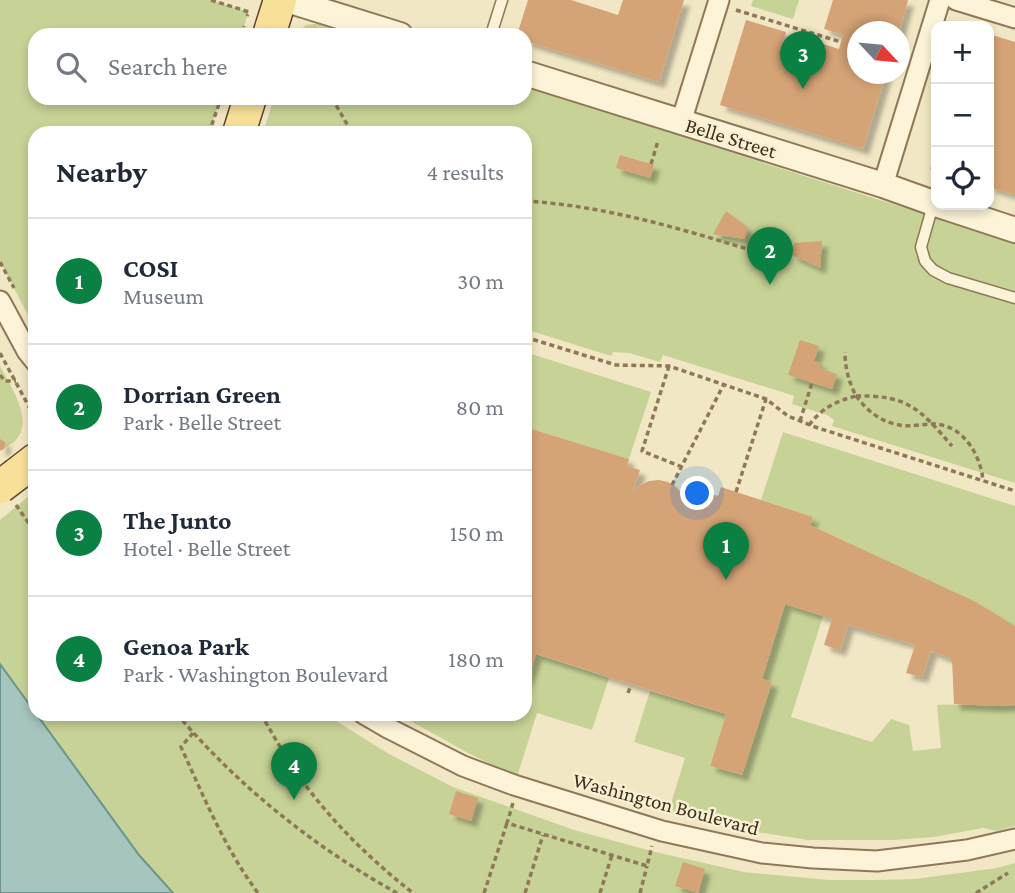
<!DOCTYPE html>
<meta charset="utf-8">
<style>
:root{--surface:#fff;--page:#f2f2f3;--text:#1f2937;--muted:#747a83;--line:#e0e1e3;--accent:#0b8043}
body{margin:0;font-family:"Crimson Pro",serif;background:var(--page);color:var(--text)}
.controls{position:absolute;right:21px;top:21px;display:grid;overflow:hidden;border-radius:14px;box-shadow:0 4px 10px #0003}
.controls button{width:63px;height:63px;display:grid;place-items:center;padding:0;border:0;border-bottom:2px solid var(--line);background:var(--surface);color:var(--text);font:35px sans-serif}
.compass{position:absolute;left:847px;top:21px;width:63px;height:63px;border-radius:50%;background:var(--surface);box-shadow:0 4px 10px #0003;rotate:116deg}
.you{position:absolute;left:698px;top:494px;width:24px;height:24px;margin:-18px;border:5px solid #fff;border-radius:50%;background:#1a73e8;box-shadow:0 0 0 10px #1a73e833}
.badge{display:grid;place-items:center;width:46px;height:46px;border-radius:50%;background:var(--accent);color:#fff;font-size:23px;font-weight:700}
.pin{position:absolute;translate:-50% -58px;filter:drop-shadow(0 2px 4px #0008)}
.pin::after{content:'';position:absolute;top:37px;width:24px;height:21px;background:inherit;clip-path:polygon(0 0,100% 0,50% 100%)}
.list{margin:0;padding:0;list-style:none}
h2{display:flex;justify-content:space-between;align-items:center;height:91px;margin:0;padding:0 28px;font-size:30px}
h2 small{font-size:23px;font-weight:400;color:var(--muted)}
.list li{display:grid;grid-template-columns:46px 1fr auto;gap:21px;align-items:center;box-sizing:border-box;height:126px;padding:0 28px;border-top:2px solid var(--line)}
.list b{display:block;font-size:26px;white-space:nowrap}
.list p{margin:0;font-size:23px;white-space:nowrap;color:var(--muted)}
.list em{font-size:23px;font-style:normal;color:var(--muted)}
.icon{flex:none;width:38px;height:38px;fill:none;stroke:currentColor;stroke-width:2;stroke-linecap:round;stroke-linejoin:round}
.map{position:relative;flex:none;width:1015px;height:893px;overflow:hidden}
.search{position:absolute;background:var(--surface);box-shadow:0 4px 10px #0003;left:28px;top:28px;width:504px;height:77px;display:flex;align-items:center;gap:18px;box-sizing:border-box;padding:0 24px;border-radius:21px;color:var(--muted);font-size:26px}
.panel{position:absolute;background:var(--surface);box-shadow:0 4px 10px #0003;left:28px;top:126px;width:504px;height:595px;border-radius:21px}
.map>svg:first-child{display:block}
.green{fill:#c7d296}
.water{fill:#a6c5be;stroke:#6c958d;stroke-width:2}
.building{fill:#d4a376;filter:url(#shadow)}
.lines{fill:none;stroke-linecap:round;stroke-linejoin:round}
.service-casing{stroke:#8f7858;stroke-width:13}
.minor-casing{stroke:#8f7858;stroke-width:23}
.tertiary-casing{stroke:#8f7858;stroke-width:28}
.primary-casing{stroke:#5d462d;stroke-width:35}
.path{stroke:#8f7858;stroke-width:3.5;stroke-dasharray:5 3.5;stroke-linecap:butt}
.service{stroke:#fcf3d8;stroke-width:10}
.minor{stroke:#fcf3d8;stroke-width:19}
.tertiary{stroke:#fcf3d8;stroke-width:24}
.primary{stroke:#f8e099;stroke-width:32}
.primary-bridge-casing{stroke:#5d462d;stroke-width:35;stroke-linecap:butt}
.primary-bridge{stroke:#f8e099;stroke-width:32}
.labels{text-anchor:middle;stroke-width:5;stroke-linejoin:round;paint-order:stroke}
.street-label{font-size:21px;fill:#3e2f1e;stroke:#f9f0d4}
</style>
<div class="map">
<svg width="1015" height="893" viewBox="0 0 1015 893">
<defs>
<filter id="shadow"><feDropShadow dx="6" dy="6" stdDeviation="2" flood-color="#0004"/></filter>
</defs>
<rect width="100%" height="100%" fill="#f2e7c4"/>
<path class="green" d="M0 0H211L249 12 241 35H35V98H221L209 133H35V328L0 262Z
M753 0H799L793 19 751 6Z
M325 23 362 35H295L306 25Z
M525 87 1015 243V483L832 426 834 420 827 415 792 404 794 396 782 392 663 355 660 362 629 353 613 352 611 356 525 329V133H263L274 98H525Z
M525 352 651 392 629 459 525 427Z
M0 366C10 385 35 421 15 441 11 445 4 447 0 450Z
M783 432 1015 506V626L976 602 810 525 813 517 761 500Z
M35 491V712L0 664V520Z
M785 604 823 616 791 717 872 742 891 719 909 725 913 751 941 748 937 705C963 703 989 707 1015 705V826L996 831 983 828 934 837 894 840H808L718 826 668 813 685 758 634 742 650 691 726 714 710 765 742 775 772 682 762 679Z
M536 654 609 678 592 730 537 713 517 777 468 753 398 714H525V688Z
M37 714H325L389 754 453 787 574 830 655 852 744 872 829 880H880L915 879 997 868 1015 863V893H173L139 855Z"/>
<path class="water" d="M0 664 139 855 173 893H0Z"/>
<path class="building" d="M528 0H571L618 15 623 0H684L659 82 525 41V35H517Z
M833 0H908L899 32H858V74H886L863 149 720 105 746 20 786 32 780 51 814 61 820 43 839 49 843 35 824 29Z
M989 34 1015 42V195L989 187Z
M936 152V171L930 169Z
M620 155 654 165 650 178 616 168Z
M726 211 748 228 744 239 713 234Z
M822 241 820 268 792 255 794 243Z
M800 340 819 346 814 361 821 363 819 368 837 374 832 389 788 375Z
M525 427 629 459 627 466 640 470 633 491 640 485 649 481 659 480 668 482 676 487 683 495 686 504 685 510 687 511 694 488 718 496 721 487 761 500 813 517 810 525 976 602 1015 626V705L997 706 954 704 952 659 931 651 922 677 906 673 915 645 848 625 840 650 824 645 832 619 785 604 762 679 772 682 742 775 710 766 726 714 536 654 525 686Z
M0 439 5 442V446L4 449 0 451Z
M456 791 478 798 471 821 449 814Z
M683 862 705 869 698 893 675 886Z"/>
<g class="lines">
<g class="service-casing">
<path id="service" d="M491 35 502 0
M933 205 921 247 925 261 933 270 948 278 1015 298"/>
</g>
<g class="minor-casing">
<path id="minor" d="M956 0 1015 18
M681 122 719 0
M883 185 940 0
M0 301 27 351 35 361
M364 714 388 728 463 766 514 785 662 831 762 853 813 858 877 861 967 850 1015 839"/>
</g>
<g class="tertiary-casing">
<path id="tertiary" d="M287 0 400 35
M525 73 883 185 936 204
M939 205 1015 230"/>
</g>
<g class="primary-casing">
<path id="primary" d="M269 35 280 0
M239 133 250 98
M17 474 35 460"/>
</g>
<path class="path" d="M211 0 249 12 247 16
M736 10 841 42
M241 35 244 26
M332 98 352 133
M209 133 221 98
M651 164 658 141
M525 201C609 206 688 231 767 255
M0 262 14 288
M525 337 616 365 669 366 766 399 788 416 815 427 1015 491
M0 353 34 416 35 421
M669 366 642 451 682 467
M0 375 5 381H16
M856 396C867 410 878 420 895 424 908 428 921 424 934 424 963 425 981 455 983 481
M856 396C908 395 920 409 952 446
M800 421 812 383
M809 425C822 408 836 401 856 396 849 382 845 369 845 352
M29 435 32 432 35 425
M672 485 724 384
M736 492 766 399
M16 505 35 532
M628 693 631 685
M177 714C238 786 314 847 397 893
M261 714C276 740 291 767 310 791 339 829 376 864 413 893
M193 733 181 747C204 797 225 849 258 893
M513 803 507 823 647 866 652 846
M484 893 507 823
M525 893 543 835
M600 893 612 855
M640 893 647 866
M976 893 1008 873"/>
<use href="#service" class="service"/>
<use href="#minor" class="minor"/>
<use href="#tertiary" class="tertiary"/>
<use href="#primary" class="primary"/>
<g class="primary-bridge-casing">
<path id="primary-bridge" d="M0 487 17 474"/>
</g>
<use href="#primary-bridge" class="primary-bridge"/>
</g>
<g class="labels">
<g class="street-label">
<text transform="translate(731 138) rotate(17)" y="7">Belle Street</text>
<text transform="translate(666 804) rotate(15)" y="7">Washington Boulevard</text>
</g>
</g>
</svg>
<div class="controls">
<button>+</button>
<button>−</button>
<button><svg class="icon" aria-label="locate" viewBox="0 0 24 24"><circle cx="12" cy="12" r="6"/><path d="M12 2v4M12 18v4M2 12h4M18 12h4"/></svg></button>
</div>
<svg class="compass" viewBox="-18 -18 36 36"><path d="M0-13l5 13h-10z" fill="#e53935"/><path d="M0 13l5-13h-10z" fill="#747a83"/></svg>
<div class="you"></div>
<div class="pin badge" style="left:726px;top:580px">1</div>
<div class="pin badge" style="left:770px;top:285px">2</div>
<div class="pin badge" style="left:803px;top:89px">3</div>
<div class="pin badge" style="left:294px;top:800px">4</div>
<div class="search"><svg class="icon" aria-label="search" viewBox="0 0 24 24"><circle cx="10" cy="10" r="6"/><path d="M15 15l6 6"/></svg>Search here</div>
<section class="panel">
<h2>Nearby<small>4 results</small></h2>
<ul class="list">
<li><span class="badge">1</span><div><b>COSI</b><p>Museum</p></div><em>30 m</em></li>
<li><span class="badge">2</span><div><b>Dorrian Green</b><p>Park · Belle Street</p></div><em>80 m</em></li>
<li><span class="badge">3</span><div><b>The Junto</b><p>Hotel · Belle Street</p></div><em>150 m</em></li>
<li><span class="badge">4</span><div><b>Genoa Park</b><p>Park · Washington Boulevard</p></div><em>180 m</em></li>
</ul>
</section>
</div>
